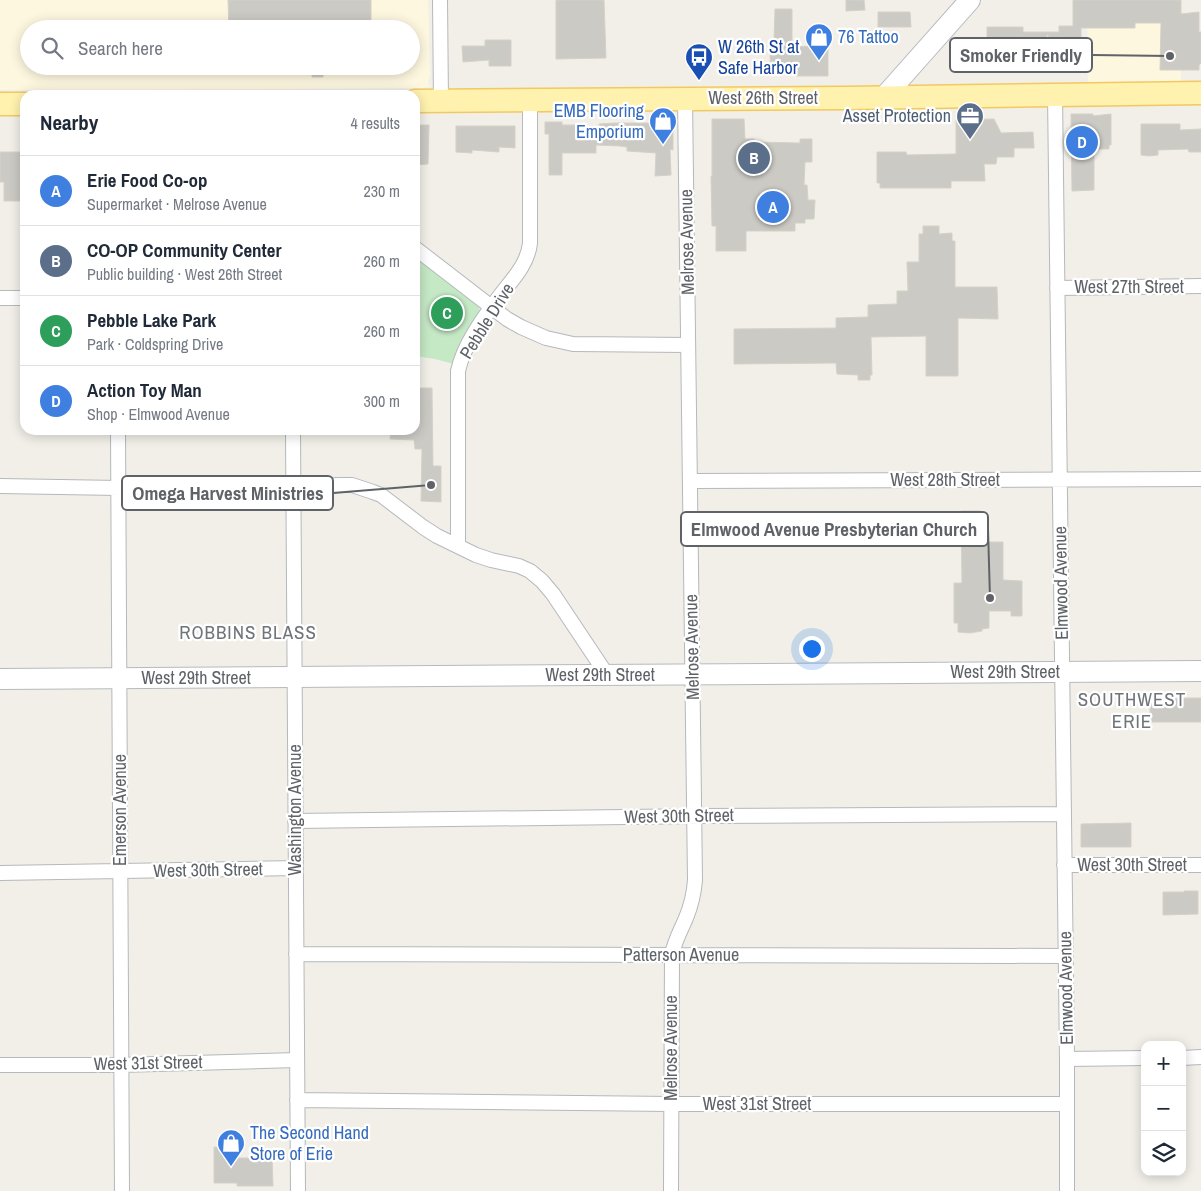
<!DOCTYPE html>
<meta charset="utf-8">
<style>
:root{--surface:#fff;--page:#f6f6f7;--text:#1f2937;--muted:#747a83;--line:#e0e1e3;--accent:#2563eb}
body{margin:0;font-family:"Archivo Narrow",sans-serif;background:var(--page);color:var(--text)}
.controls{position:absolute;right:15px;bottom:15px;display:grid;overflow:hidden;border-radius:10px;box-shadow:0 2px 12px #0003}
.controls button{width:45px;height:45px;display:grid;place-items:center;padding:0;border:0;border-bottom:1px solid var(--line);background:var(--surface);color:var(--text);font:25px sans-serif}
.you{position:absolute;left:811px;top:648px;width:18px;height:18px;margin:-12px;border:4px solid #fff;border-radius:50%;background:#1a73e8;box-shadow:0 0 0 8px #1a73e833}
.badge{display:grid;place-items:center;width:32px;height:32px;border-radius:50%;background:var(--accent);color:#fff;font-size:16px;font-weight:700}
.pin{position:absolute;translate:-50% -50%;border:2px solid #fff;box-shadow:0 1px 5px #0006}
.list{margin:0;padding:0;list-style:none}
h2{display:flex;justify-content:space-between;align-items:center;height:65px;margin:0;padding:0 20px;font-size:21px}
h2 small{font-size:16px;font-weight:400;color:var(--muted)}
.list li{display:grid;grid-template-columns:32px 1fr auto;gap:15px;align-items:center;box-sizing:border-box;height:70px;padding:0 20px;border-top:1px solid var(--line)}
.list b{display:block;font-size:19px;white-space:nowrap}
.list p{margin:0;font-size:16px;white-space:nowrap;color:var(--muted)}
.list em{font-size:16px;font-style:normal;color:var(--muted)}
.icon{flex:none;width:28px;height:28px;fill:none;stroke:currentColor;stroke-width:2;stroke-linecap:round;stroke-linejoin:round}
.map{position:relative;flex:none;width:1201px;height:1191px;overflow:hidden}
.search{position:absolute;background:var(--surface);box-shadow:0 2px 12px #0003;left:20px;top:20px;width:400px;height:55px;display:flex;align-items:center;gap:12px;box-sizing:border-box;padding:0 18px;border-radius:28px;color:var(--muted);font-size:19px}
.panel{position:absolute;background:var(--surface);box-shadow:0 2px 12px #0003;left:20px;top:90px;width:400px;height:345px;border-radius:15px}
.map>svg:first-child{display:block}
.commercial{fill:#fef7e0;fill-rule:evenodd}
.green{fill:#c5e8c5}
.building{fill:#cccac5;stroke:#d6d1c6}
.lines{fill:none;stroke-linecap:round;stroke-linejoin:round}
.street-casing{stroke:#b5b8bc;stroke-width:16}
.secondary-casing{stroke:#b6babf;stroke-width:22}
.primary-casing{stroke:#f2c960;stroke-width:25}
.street{stroke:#fff;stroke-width:14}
.secondary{stroke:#fff;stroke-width:20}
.primary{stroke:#fff2af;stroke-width:22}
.labels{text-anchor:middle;stroke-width:4.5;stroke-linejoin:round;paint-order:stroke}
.shop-label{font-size:18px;fill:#366cbe;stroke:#fff;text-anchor:start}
.transit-label{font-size:18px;fill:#164399;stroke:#fff;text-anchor:start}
.street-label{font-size:18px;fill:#5f6368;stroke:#fff}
.service-label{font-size:18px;fill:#4e5e75;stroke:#fff;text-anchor:end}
.neighbourhood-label{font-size:19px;letter-spacing:1px;fill:#70757a;stroke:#fff}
.leader{fill:none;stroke:#5f6368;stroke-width:2}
.callout-dot{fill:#5f6368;stroke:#fff;stroke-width:2}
.callout{fill:#fff;stroke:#5f6368;stroke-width:2}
.callout-label{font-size:19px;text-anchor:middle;font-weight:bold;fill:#5f6368}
</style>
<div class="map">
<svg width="1201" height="1191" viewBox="0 0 1201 1191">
<rect width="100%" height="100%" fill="#f1efe8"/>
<path class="commercial" d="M0 0H428L430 76 428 82 430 87 422 88 142 90H0ZM29 29H411V66H29Z
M1087 0H1181V82L1088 83Z"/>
<path class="green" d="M415 257 478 306 480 310V316L454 364 435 359 415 356Z"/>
<path class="building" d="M228 0H371V29H229Z
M556 0H604L606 58 556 59Z
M846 0H864L865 10 846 11Z
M1073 0H1181V14L1199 12V32H1201V63L1199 65V70H1160L1161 23H1135V28H1081V50H1079L1078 60 1063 59 1047 34V65H1030V63L1006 61V66L980 67V54H975V43L987 44V27H1023V32H1059V26H1073Z
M775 9H792V47L812 46V35H828V76H796V74L771 73 770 55H773L771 45 774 40Z
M878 12H910L911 27H878Z
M485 40H511V66H489V60L463 62 462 46H485Z
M312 66H323V77H312Z
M1071 114H1093V116L1111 114V145H1109V149H1094V190L1072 191Z
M712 119H744L745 139H754V142L800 143V139H812V162H805L804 185H807L808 200H815L814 219H805V223H795V231H746V251H716V226H712L711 176 712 177Z
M994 119 1001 133 1033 132 1034 148H1014V157H997L996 164H984L985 181H951V188H880V183H877V152H906L907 155 956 154V120Z
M545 122H562V125H575V127L589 128 599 127V124L615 123H656V128L673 126V150L670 149 671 175 655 176 656 153 627 151V147L620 146 596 145V153H562V175H549V134H545Z
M1141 124H1180V130L1201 129V152H1189L1188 149 1158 150V155L1149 156 1141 155Z
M415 125H429L428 164 416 165Z
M456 126H515V148L499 147V152L472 150V153L456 152Z
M0 152H25V201H4V182H0Z
M923 226H939V234L952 233V241H955V287H997L998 319 958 318V376H926V336L871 337 872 375H870V380H858V375L837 374 836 363 734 364V329L836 328V318L868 317V305L897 304V291H908L907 262H919V234H923Z
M415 388H432L433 466H441V502L421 501 422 449H415L414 440 390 439 391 430 415 431Z
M961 511H980V542H1003V580L1022 581V616H1011V611H989V628L982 629V631L970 633 958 632V623H954V583H962Z
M1191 698H1201V722H1150V699Z
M1131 823V847H1081V824Z
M1184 891H1198V914L1163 915V892H1184Z
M214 1147 238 1148V1158H272L273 1186H237V1183H214Z"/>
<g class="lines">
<g class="street-casing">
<path id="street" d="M440 0 441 101
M1055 95 1067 1059V1191
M415 248 507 319 521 327 546 338 573 344 688 345
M1057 288 1201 286
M0 298H25
M118 430 122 1191
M293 430 298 1191
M690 481 1201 479
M0 486 119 488 312 486 340 485H352L373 492 381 495 423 527 437 536 476 555 491 560 519 566 530 571 542 581 553 594 607 675
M458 546V371C464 343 485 316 502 293 514 278 528 263 530 243V100
M295 821 704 816 1063 814
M1064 865H1201
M0 873 296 868
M296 954 1065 956
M1182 1058 1201 1057
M1067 1059 1145 1058
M0 1065H121L297 1060
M297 1100 671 1104H1067
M671 1191 672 955C674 942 681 930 686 918 691 906 694 893 695 880L685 99"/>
</g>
<g class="secondary-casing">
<path id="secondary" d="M884 97 970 0
M0 679 1201 671"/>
</g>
<g class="primary-casing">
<path id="primary" d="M415 101 846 98 1201 93
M0 104H25"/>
</g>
<use href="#street" class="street"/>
<use href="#secondary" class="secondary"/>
<use href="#primary" class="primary"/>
</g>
<defs>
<g id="shop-pin" transform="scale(1.4375)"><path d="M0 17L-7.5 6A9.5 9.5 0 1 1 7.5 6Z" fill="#3f7fe0" stroke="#fff"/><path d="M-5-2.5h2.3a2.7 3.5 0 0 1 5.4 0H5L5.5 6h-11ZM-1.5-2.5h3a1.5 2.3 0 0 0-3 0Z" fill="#fff"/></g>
<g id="bus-pin" transform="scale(1.4375)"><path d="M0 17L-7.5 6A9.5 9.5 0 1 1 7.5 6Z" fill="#1a4fb4" stroke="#fff"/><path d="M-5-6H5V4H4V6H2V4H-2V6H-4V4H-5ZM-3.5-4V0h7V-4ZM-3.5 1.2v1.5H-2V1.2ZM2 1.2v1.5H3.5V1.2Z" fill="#fff"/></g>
<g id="office-pin" transform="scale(1.4375)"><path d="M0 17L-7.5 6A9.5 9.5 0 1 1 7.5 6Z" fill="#5c6f8a" stroke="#fff"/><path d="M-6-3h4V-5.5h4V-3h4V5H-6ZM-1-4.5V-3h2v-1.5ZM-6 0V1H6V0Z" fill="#fff"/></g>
</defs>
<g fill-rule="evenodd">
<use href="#shop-pin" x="819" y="37"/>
<use href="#bus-pin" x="699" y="57"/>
<use href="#office-pin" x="970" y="116"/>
<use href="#shop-pin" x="663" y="121"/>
<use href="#shop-pin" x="231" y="1143"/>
</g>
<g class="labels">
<g class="shop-label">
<text x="838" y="43">76 Tattoo</text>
<text x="644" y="117" text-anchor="end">EMB Flooring<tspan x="644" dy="21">Emporium</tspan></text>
<text x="250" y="1139">The Second Hand<tspan x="250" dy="21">Store of Erie</tspan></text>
</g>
<g class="transit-label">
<text x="718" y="53">W 26th St at<tspan x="718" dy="21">Safe Harbor</tspan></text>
</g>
<g class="street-label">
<text x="763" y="104">West 26th Street</text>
<text transform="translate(687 242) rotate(-91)" y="6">Melrose Avenue</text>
<text x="1129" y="293">West 27th Street</text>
<text transform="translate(487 321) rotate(-58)" y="6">Pebble Drive</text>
<text x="945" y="486">West 28th Street</text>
<text transform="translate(1061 583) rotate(-91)" y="6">Elmwood Avenue</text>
<text transform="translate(692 647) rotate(-91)" y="6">Melrose Avenue</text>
<text x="1005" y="678">West 29th Street</text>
<text x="600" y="681">West 29th Street</text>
<text x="196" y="684">West 29th Street</text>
<text transform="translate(120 810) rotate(-90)" y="6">Emerson Avenue</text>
<text transform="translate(295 810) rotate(-90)" y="6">Washington Avenue</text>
<text transform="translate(679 816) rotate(-1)" y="6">West 30th Street</text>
<text x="1132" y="871">West 30th Street</text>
<text transform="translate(208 870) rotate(-1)" y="6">West 30th Street</text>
<text x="681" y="961">Patterson Avenue</text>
<text transform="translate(1066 988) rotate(-91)" y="6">Elmwood Avenue</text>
<text transform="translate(671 1048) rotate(-90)" y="6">Melrose Avenue</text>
<text transform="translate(148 1063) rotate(-1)" y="6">West 31st Street</text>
<text x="757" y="1110">West 31st Street</text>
</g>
<g class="service-label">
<text x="951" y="122">Asset Protection</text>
</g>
<g class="neighbourhood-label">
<text x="248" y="639">ROBBINS BLASS</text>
<text x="1132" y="706">SOUTHWEST<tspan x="1132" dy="22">ERIE</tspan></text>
</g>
</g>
<path class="leader" d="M1170 56L1092 55M431 485L333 493M990 598L988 529"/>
<g class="callout-dot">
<circle cx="1170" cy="56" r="5"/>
<circle cx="431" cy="485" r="5"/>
<circle cx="990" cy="598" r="5"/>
</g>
<g class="callout">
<rect x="950" y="38" width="142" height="34" rx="5"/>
<rect x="122" y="476" width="211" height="34" rx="5"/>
<rect x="681" y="512" width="307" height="34" rx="5"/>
</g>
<g class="callout-label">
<text x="1021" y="62">Smoker Friendly</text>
<text x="228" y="500">Omega Harvest Ministries</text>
<text x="834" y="536">Elmwood Avenue Presbyterian Church</text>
</g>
</svg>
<div class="controls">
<button>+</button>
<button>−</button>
<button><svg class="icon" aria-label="layers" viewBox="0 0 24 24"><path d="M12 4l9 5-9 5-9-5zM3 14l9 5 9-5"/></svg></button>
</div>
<div class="you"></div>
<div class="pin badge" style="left:773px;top:207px;background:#3f7fe0">A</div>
<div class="pin badge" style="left:754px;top:158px;background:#5c6f8a">B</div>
<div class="pin badge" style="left:447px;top:313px;background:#2e9e5b">C</div>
<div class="pin badge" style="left:1082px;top:142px;background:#3f7fe0">D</div>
<div class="search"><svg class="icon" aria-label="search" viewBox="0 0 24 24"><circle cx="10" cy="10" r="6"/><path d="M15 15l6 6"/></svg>Search here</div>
<section class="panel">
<h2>Nearby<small>4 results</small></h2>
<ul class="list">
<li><span class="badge" style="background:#3f7fe0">A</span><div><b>Erie Food Co-op</b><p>Supermarket · Melrose Avenue</p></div><em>230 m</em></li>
<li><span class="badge" style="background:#5c6f8a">B</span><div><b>CO-OP Community Center</b><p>Public building · West 26th Street</p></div><em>260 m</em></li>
<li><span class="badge" style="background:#2e9e5b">C</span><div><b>Pebble Lake Park</b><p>Park · Coldspring Drive</p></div><em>260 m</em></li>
<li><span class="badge" style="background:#3f7fe0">D</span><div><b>Action Toy Man</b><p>Shop · Elmwood Avenue</p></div><em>300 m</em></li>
</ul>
</section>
</div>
